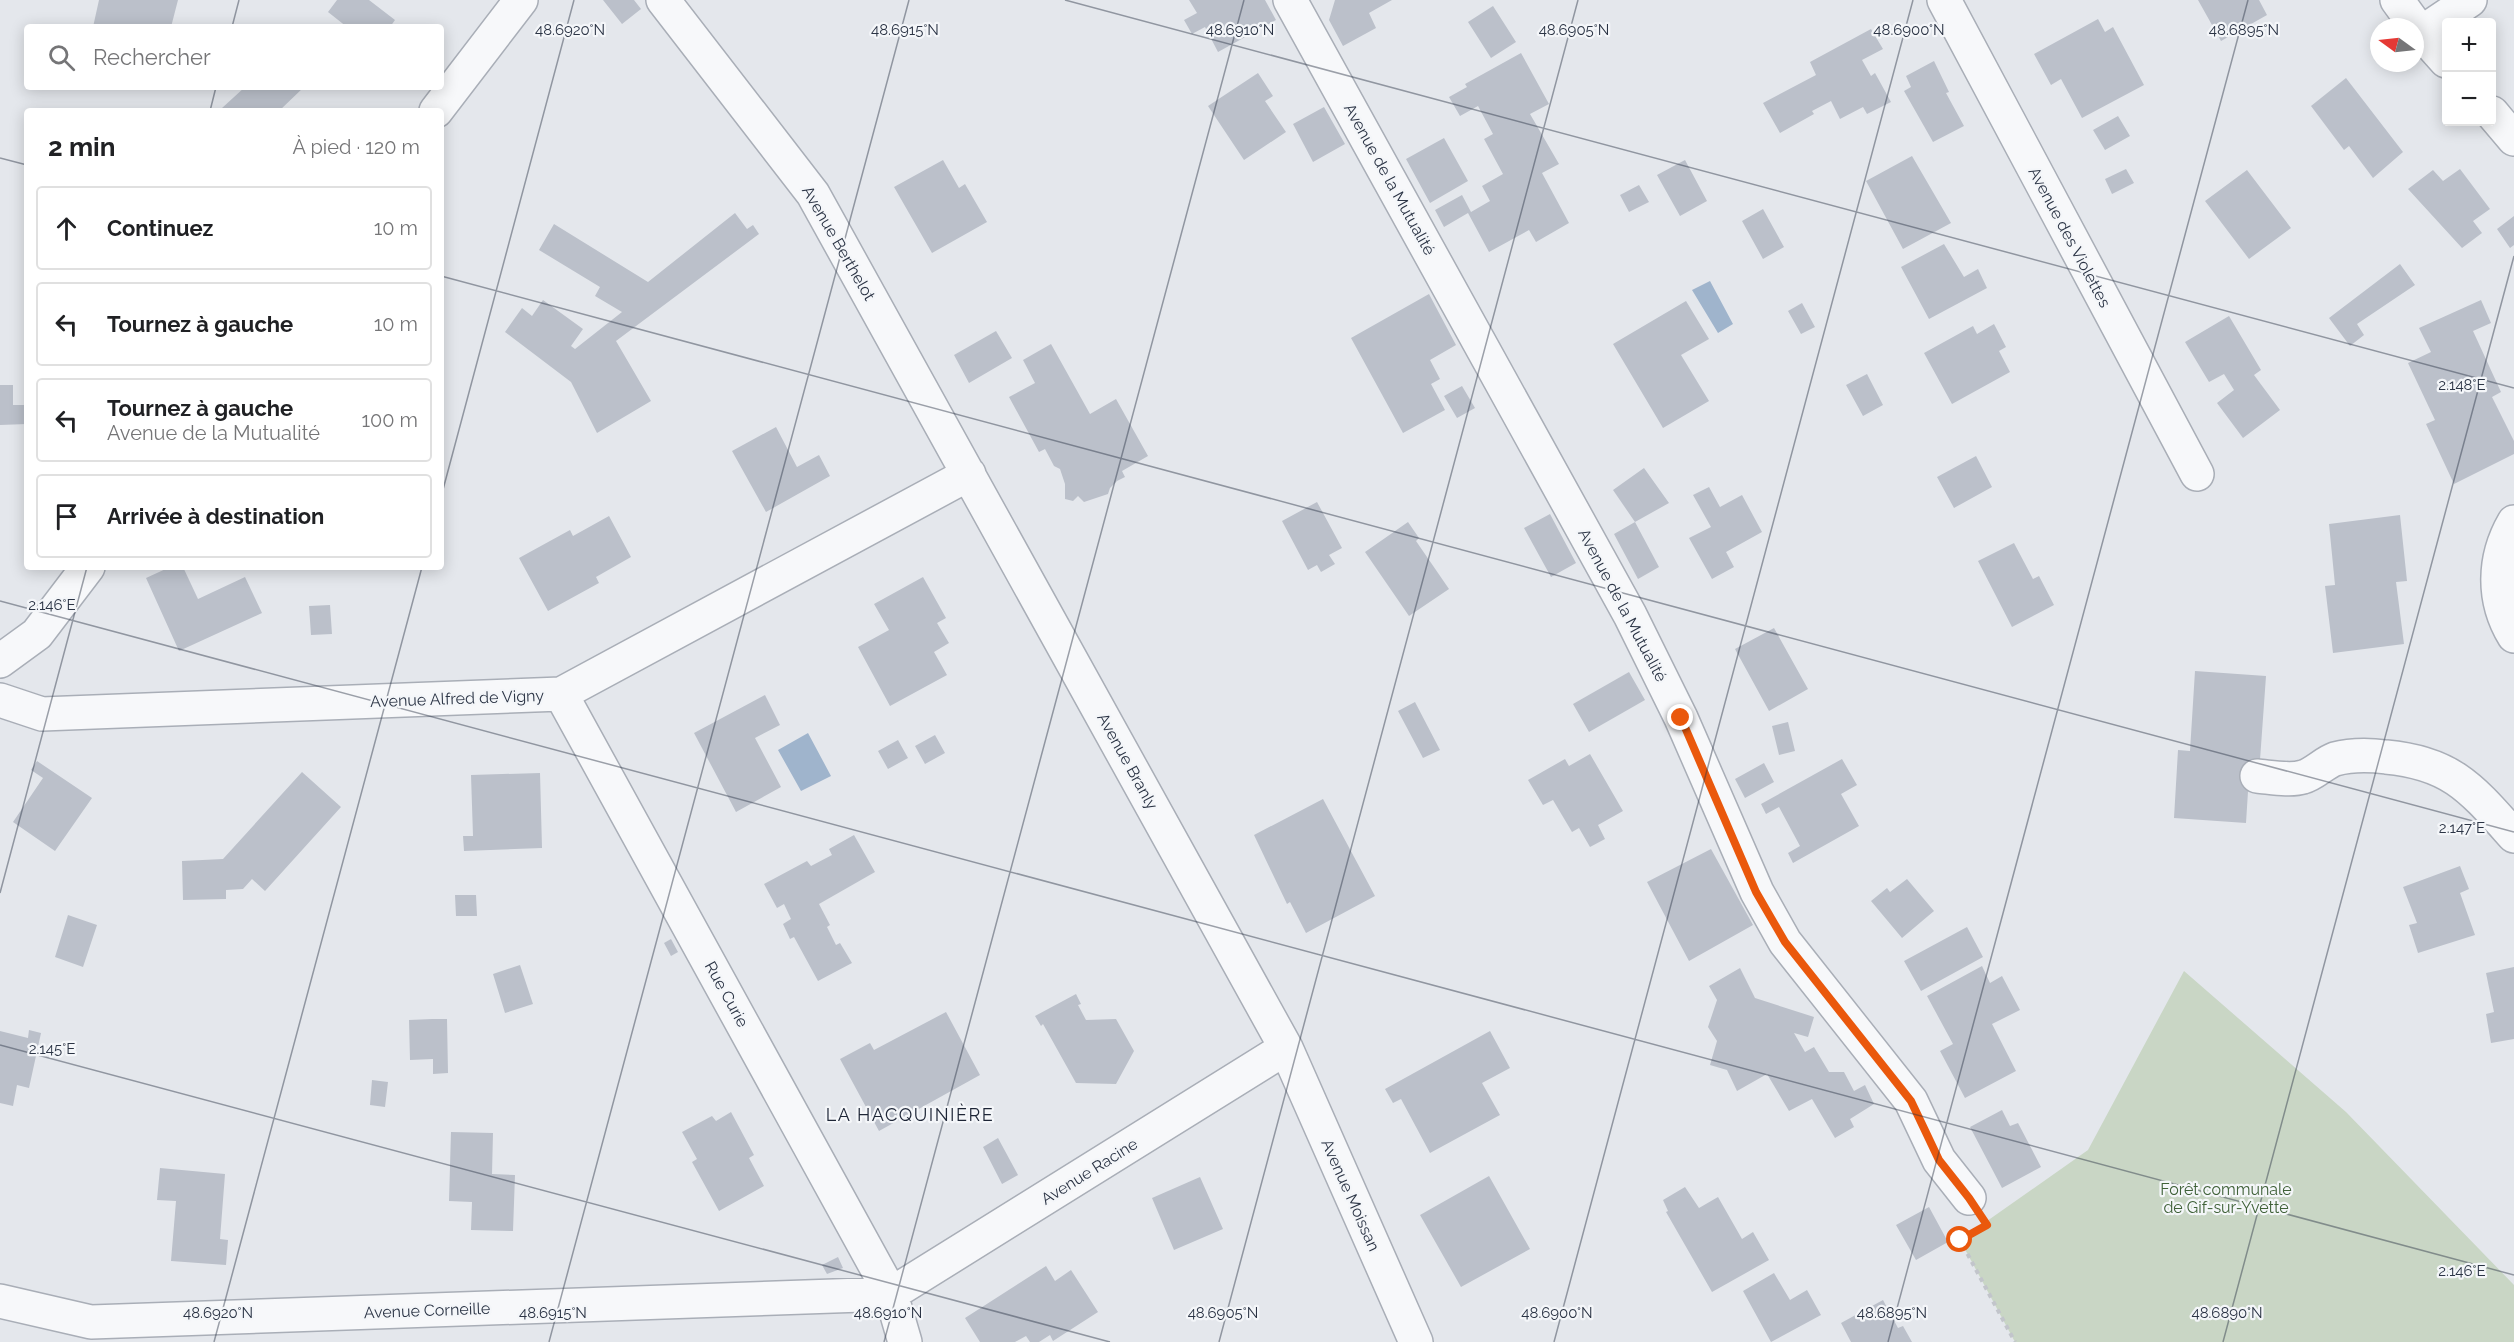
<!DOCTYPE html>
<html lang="fr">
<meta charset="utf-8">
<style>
:root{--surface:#fff;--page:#f6f6f6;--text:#202124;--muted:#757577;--line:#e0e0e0}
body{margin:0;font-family:Raleway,sans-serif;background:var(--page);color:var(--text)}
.controls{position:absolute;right:18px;top:18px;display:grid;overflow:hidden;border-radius:6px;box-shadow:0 3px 15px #0003}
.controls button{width:54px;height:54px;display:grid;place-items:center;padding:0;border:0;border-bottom:2px solid var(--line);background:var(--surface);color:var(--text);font:30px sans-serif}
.compass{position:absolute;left:2370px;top:18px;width:54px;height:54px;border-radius:50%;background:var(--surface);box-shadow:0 3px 15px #0003;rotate:285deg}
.stop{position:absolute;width:18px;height:18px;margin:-14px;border:4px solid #ea580c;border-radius:50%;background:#fff}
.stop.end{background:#ea580c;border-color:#fff;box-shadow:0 2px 6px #0008}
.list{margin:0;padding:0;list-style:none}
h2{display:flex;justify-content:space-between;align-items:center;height:78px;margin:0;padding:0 24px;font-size:26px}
h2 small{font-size:20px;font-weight:400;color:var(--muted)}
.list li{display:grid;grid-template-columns:39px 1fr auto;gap:18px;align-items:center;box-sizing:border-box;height:84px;margin:0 12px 12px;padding:0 12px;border:2px solid var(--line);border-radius:6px}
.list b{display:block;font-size:22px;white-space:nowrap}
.list p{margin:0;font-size:20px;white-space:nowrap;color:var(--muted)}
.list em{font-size:20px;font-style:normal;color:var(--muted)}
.icon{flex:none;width:33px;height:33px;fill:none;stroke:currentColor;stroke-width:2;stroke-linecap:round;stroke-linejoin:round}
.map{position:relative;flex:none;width:2514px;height:1342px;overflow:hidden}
.search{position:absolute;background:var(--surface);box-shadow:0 3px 15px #0003;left:24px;top:24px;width:420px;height:66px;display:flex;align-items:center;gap:15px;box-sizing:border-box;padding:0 21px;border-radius:6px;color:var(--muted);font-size:22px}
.panel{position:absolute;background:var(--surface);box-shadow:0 3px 15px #0003;left:24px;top:108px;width:420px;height:462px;border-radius:6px}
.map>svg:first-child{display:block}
.green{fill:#c9d6c5}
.water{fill:#9fb4cc}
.building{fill:#bbc0ca}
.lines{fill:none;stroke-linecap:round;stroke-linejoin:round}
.minor-casing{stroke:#a9aeb7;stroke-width:36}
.path{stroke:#c2c5cb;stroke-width:4;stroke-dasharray:4.5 4.5;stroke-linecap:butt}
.minor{stroke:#f7f8fa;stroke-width:33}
.route{stroke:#ea580c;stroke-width:8}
.ticks{fill:none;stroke:#2b3445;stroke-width:1.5;stroke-opacity:0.45}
.labels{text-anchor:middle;stroke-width:4.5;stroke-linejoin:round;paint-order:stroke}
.street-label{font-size:16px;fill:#2b3445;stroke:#f4f6f9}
.park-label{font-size:16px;fill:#3f6138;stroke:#f4f6f9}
.neighbourhood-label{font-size:18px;letter-spacing:1.5px;fill:#1d2536;stroke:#f4f6f9}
.ticks-label{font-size:15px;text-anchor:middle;fill:#2b3445;stroke:#f4f6f9;stroke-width:4.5;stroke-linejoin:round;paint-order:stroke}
</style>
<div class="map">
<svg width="2514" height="1342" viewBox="0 0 2514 1342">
<rect width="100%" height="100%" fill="#e4e7ec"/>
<path class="green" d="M2184 971 2346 1112 2514 1285V1342H2015L1960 1240 2088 1150Z"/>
<path class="water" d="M1710 281 1733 324 1718 333 1692 290Z
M808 733 831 776 801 791 778 750Z"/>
<path class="building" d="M99 0H178L171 27H93Z
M337 0H369L395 20 390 27H347L328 12Z
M603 0H634L641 9 622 24Z
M1189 0H1265L1276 20 1218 52 1205 27 1192 34 1184 20 1197 13Z
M1335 0H1392L1369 13 1376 28 1343 46 1329 20Z
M2198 0H2259L2267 15 2221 41Z
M1493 6 1516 42 1491 58 1468 22Z
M2098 19 2105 32 2113 27 2144 85 2082 118 2061 79 2051 85 2034 54Z
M1871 29 1883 49 1862 60 1871 76 1875 73 1891 102 1867 114 1863 107 1840 119 1831 101 1812 111 1814 114 1780 133 1763 103 1816 75 1810 62Z
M1521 53 1549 104 1530 114 1559 164 1542 173 1569 223 1536 242 1529 230 1489 252 1468 213 1444 227 1435 210 1462 195 1471 212 1490 201 1482 186 1503 174 1484 139 1493 134 1478 106 1460 116 1449 97 1467 87 1465 84Z
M1934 61 1949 92 1946 93 1964 126 1933 142 1904 91 1911 87 1906 76Z
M1258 73 1273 96 1265 101 1286 132 1244 160 1208 106Z
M2346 78 2403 152 2373 178 2349 146 2344 150 2311 106Z
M245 87H304L279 111H225L222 108Z
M1324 107 1345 144 1313 162 1293 124Z
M2118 116 2130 136 2105 150 2093 130Z
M1444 138 1468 181 1430 203 1406 159Z
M1912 156 1951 223 1903 249 1866 181Z
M943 160 959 188 965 184 987 222 932 253 894 187Z
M1685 160 1707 201 1680 216 1657 175Z
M2126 169 2134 183 2112 194 2105 179Z
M2460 169 2490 209 2473 221 2482 233 2462 248 2408 189 2433 170 2443 181Z
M2247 170 2291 228 2249 259 2205 201Z
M1639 185 1649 202 1629 212 1620 195Z
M1763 209 1784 247 1763 259 1742 221Z
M735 213 747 229 753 225 759 234 616 341 651 401 597 433 571 382 505 332 522 308 532 316 543 300 583 329 571 346 575 349 622 312 595 296 600 287 539 250 554 224 648 282Z
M2514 216V245L2510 248 2497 229Z
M1944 244 1964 277 1978 269 1987 288 1929 319 1901 267Z
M2400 264 2415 285 2357 324 2364 335 2350 346 2329 318Z
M1429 294 1456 345 1430 360 1440 379 1431 384 1445 410 1403 433 1351 338Z
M2481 300 2491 323 2473 331 2501 392 2492 397 2514 441V454L2454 484 2426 424 2435 420 2408 363 2431 352 2419 328Z
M1686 301 1709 339 1681 355 1709 401 1663 428 1613 344Z
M1802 303 1815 327 1801 334 1788 311Z
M2229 316 2261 370 2254 375 2280 410 2243 438 2217 403 2234 390 2224 374 2209 382 2185 342Z
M1994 324 2006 347 1999 351 2010 372 1952 404 1924 353 1973 326 1977 334Z
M996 331 1012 358 969 383 954 355Z
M1051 344 1090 414 1116 399 1148 456 1122 471 1125 477 1117 481 1110 488 1108 494 1084 502 1078 496 1073 501 1065 499V484L1060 469 1054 466 1045 449 1039 452 1009 397 1035 383 1023 360Z
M1867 374 1883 405 1863 416 1846 385Z
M0 385H13V405H27V424L0 425Z
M1462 386 1475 408 1457 418 1444 396Z
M776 427 797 467 819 455 830 476 766 512 732 451Z
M1976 456 1992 487 1954 508 1937 477Z
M1644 468 1669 503 1635 522 1613 490Z
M1709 487 1720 507 1742 495 1762 532 1726 552 1734 567 1712 579 1689 538 1711 527 1693 495Z
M1317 502 1342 548 1329 555 1335 564 1321 572 1317 565 1308 570 1282 521Z
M1550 514 1576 563 1551 577 1524 528Z
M2400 515 2407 581 2396 582 2404 644 2333 653 2325 586 2335 585 2329 524Z
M609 516 631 557 596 577 599 583 548 611 519 558 570 530 573 536Z
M1408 522 1419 538 1416 541 1449 589 1409 616 1365 552Z
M1635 522 1659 567 1638 579 1614 534Z
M2014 543 2033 579 2039 576 2054 605 2012 627 1978 561Z
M170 567H183L198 599 245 577 262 613 179 651 146 578Z
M923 577 946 618 937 623 949 643 934 652 947 675 890 706 858 647 889 630 874 604Z
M330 605 332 634 311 635 309 606Z
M1774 628 1808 689 1769 711 1735 649Z
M2195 671 2266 676 2260 760H2250L2246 823 2174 818 2178 750 2190 751Z
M1629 672 1645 700 1589 732 1573 704Z
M765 695 780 725 755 738 781 787 736 812 694 733Z
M1415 702 1440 750 1423 758 1398 711Z
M1788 722 1795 751 1779 755 1772 726Z
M935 735 945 753 925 764 915 746Z
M898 740 908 758 888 769 878 751Z
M1590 754 1623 811 1598 825 1605 839 1590 847 1579 828 1572 832 1553 800 1543 805 1528 780 1565 759 1569 766Z
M1842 759 1857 785 1841 794 1859 826 1793 863 1788 853 1800 846 1779 807 1766 814 1761 804Z
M37 761 92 798 55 851 13 822 43 778 31 770Z
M1764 763 1774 782 1745 798 1735 779Z
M302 772 341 807 265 891 252 879 243 889 226 890V899L183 900 182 861 223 859Z
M540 773 542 848 464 851 463 836H473L471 775Z
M1323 799 1375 896 1306 933 1290 902 1287 904 1254 835Z
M854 835 875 872 819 904 830 925 827 927 836 945 840 943 852 963 818 981 794 937 790 939 783 924 791 919 784 904 777 908 764 884 807 861 811 866 832 855 829 849Z
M1711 849 1753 925 1689 961 1647 882Z
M2460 866 2469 889 2460 893 2475 935 2418 953 2409 925 2417 923 2403 887Z
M1907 879 1934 911 1902 938 1871 901 1887 888 1890 892Z
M455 895H476L477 916H456Z
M68 915 97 925 83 967 55 957Z
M1967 927 1983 957 1921 991 1904 961Z
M671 939 678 952 671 956 664 943Z
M520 965 533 1004 505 1013 493 974Z
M1982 966 1990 983 2002 976 2020 1010 1992 1024 2016 1071 1965 1098 1940 1051 1953 1044 1927 996Z
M2514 967V1039L2491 1043 2486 1014 2494 1012 2486 973Z
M1740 968 1755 998 1814 1017 1808 1037 1794 1033 1805 1052 1814 1047 1829 1072H1844L1854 1091 1865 1085 1874 1104 1850 1119 1854 1127 1835 1138 1812 1099 1789 1111 1767 1074 1737 1091 1727 1070 1710 1065 1717 1041 1708 1027 1717 1000 1709 986Z
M1076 994 1081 1004 1078 1005 1086 1020 1116 1019 1134 1051 1116 1084 1076 1083 1043 1024 1041 1026 1035 1016Z
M946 1012 980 1075 879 1131 840 1059 870 1043 874 1050Z
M432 1019H447L448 1073 433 1074V1059L410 1060 409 1020Z
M29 1030 41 1033 29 1088 17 1085 13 1106 0 1103V1031L28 1038Z
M1490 1031 1510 1068 1482 1083 1500 1115 1430 1153 1401 1099 1393 1103 1385 1089Z
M372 1080 388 1082 385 1107 370 1105Z
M2002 1110 2010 1126 2018 1123 2041 1167 2002 1188 1970 1127Z
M731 1112 754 1155 749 1158 764 1186 719 1211 692 1162 697 1159 682 1132 712 1116 716 1121Z
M451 1132 493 1133 492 1174 515 1175 513 1231 471 1230 472 1202 449 1201Z
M998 1138 1018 1175 1002 1184 983 1147Z
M160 1168 225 1174 220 1239 228 1240 226 1265 171 1261 176 1201 157 1200Z
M1489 1176 1530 1249 1461 1287 1420 1215Z
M1200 1177 1223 1229 1174 1250 1152 1198Z
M1685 1187 1699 1208 1718 1197 1742 1239 1753 1232 1769 1260 1712 1292 1666 1212 1668 1211 1663 1200Z
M1929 1207 1948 1242 1916 1260 1896 1225Z
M838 1257 843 1268 827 1274 822 1265Z
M1046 1266 1055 1281 1071 1270 1098 1312 1053 1341 1050 1335 1039 1342H1030L1026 1336 1015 1342H980L965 1318Z
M1774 1273 1790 1300 1807 1290 1821 1315 1771 1342 1743 1291Z
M1883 1300 1898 1328 1903 1326 1912 1342H1851L1841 1323Z"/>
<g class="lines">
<g class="minor-casing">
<path id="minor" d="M663 0 813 194 1286 1048 1416 1342
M1290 0 1630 615 1681 718 1757 892 1785 942 1911 1101 1939 1160 1969 1198
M1944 0 2197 474
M2397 0 2421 33 2446 61
M2421 33 2470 0
M436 111 521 0
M2492 113 2514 139
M2514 522C2493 558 2492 600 2514 636
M0 661 37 634 88 567
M561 694 891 1294 905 1342
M0 700 42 714 561 694 969 474
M2257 776C2270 777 2290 781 2303 777 2314 774 2324 763 2335 759 2350 755 2370 755 2386 757 2452 763 2472 789 2514 836
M0 1301 91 1322 891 1294 1286 1048"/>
</g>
<path class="path" d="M1970 1235 1960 1240 2015 1342"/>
<use href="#minor" class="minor"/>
</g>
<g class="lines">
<path class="route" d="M1681 718 1756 892 1785 942 1911 1101 1939 1160 1969 1198 1987 1225 1960 1240"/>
</g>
<path class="ticks" d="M1065 0 2514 388M232 27 239 0M210 111 216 87M0 158 27 165M441 276 2514 832M441 497 574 0M0 601 2514 1275M0 893 87 567M0 1045 1110 1342M214 1342 422 567M549 1342 909 0M884 1342 1244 0M1219 1342 1578 0M1554 1342 1913 0M1888 1342 2248 0M2223 1342 2514 256"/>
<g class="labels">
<g class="street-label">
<text transform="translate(1390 179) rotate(61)" y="6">Avenue de la Mutualité</text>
<text transform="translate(2070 237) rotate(62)" y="6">Avenue des Violettes</text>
<text transform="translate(839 243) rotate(60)" y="6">Avenue Berthelot</text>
<text transform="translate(1623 605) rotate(62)" y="6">Avenue de la Mutualité</text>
<text transform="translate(457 698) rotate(-2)" y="6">Avenue Alfred de Vigny</text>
<text transform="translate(1128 761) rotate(61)" y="6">Avenue Branly</text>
<text transform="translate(727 994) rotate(61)" y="6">Rue Curie</text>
<text transform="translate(1089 1171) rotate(-32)" y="6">Avenue Racine</text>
<text transform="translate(1351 1195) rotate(66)" y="6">Avenue Moissan</text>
<text transform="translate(427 1310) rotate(-2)" y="6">Avenue Corneille</text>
</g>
<g class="park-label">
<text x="2226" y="1195">Forêt communale<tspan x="2226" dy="18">de Gif-sur-Yvette</tspan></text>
</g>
<g class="neighbourhood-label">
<text x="910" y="1121">LA HACQUINIÈRE</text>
</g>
</g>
<g class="ticks-label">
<text x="1574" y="35">48.6905°N</text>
<text x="2244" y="35">48.6895°N</text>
<text x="570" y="35">48.6920°N</text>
<text x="905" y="35">48.6915°N</text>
<text x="1240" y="35">48.6910°N</text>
<text x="1909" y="35">48.6900°N</text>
<text x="2462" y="390">2.148°E</text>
<text x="52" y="610">2.146°E</text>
<text x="2462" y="833">2.147°E</text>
<text x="52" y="1054">2.145°E</text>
<text x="2462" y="1276">2.146°E</text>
<text x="218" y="1318">48.6920°N</text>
<text x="553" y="1318">48.6915°N</text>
<text x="888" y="1318">48.6910°N</text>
<text x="1223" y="1318">48.6905°N</text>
<text x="1557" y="1318">48.6900°N</text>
<text x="1892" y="1318">48.6895°N</text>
<text x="2227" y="1318">48.6890°N</text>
</g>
</svg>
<div class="controls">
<button>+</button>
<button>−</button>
</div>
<svg class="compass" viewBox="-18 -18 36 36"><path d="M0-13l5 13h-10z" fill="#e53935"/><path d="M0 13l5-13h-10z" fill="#757577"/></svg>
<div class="stop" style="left:1960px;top:1240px"></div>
<div class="stop end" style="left:1681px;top:718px"></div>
<div class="search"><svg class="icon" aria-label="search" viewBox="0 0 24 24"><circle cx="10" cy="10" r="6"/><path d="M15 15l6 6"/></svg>Rechercher</div>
<section class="panel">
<h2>2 min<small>À pied · 120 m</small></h2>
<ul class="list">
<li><svg class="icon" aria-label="ahead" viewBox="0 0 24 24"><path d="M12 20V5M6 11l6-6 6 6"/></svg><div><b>Continuez</b></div><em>10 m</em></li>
<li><svg class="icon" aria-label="left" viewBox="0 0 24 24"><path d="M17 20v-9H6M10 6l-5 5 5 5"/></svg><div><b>Tournez à gauche</b></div><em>10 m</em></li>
<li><svg class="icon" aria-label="left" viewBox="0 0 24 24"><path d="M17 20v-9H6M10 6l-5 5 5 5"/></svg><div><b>Tournez à gauche</b><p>Avenue de la Mutualité</p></div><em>100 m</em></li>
<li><svg class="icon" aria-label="arrive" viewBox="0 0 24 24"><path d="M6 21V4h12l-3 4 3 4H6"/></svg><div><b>Arrivée à destination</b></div></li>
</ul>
</section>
</div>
